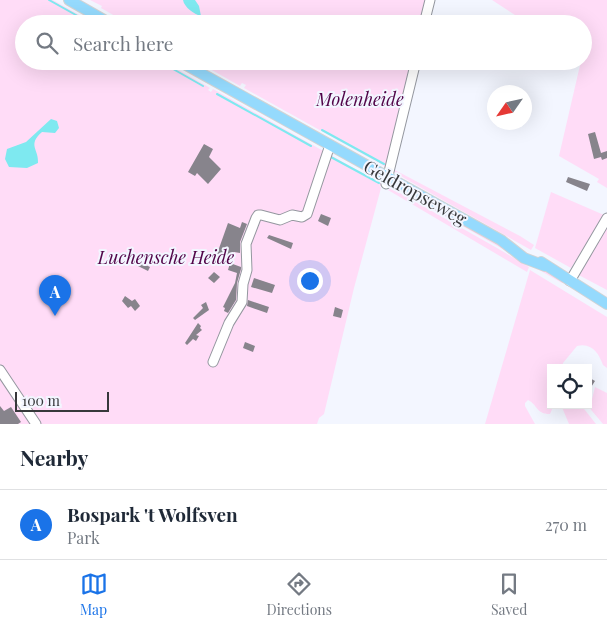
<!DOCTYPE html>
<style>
:root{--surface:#fff;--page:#f6f6f7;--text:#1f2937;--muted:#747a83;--line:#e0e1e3;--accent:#1a73e8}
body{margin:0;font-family:"Playfair Display",serif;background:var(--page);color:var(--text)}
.controls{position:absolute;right:15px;bottom:15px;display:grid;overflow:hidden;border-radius:0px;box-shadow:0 5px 20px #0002}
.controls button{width:45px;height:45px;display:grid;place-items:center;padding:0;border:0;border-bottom:1px solid var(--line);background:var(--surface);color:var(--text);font:25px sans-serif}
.compass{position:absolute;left:487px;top:85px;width:45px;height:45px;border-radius:50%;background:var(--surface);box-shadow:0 5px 20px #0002;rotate:236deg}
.scale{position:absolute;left:15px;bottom:12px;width:94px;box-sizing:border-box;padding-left:5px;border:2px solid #37383b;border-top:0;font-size:14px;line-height:18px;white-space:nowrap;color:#37383b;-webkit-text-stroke:4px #f3f6ff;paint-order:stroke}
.you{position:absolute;left:309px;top:280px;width:18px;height:18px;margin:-12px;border:4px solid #fff;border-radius:50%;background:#1a73e8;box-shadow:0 0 0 8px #1a73e833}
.badge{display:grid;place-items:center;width:32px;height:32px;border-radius:50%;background:var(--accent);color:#fff;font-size:16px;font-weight:700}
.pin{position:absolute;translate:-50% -41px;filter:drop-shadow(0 1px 2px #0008)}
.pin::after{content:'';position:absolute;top:26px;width:18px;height:15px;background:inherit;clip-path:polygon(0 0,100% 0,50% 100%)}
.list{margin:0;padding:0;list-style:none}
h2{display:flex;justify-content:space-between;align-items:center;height:65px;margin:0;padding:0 20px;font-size:21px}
h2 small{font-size:16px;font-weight:400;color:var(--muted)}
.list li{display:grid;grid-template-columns:32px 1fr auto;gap:15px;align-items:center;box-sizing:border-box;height:70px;padding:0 20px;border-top:1px solid var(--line)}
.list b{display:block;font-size:19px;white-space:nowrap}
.list p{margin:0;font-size:16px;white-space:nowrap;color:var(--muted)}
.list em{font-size:16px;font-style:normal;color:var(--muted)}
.icon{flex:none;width:28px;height:28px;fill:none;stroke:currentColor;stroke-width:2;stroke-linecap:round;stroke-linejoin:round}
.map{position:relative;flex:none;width:607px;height:424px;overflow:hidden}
.search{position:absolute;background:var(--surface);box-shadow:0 5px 20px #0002;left:15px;right:15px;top:15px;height:55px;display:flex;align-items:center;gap:12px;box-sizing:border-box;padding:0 18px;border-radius:28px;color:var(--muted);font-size:19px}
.sheet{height:135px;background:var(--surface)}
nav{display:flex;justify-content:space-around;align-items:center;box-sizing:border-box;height:70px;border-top:1px solid var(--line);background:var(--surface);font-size:14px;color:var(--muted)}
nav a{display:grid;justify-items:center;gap:2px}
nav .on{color:var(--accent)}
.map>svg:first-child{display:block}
.green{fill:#ffdcf7}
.water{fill:#7ee9f0}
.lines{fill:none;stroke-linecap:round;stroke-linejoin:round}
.stream{stroke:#7ee9f0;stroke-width:2}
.building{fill:#87848c}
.minor-casing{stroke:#94979f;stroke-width:11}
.major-casing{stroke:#d3d3d4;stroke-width:12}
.minor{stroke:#fff;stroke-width:9}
.major{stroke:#95dafd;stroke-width:10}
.labels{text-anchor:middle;stroke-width:4;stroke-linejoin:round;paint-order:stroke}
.park-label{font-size:18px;font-style:italic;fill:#520549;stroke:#f3f6ff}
.street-label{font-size:18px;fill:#37383b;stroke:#f3f6ff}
</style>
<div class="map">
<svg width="607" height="424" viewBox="0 0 607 424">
<rect width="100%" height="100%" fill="#f3f6ff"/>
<path class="green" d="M0 0H53L95 24H24V61H163L210 88 208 90 211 92 213 89 382 184 383 187 379 185 381 188 354 288 324 414 319 418 317 424H0Z
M90 0H428L422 24H129L101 8 102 6Z
M492 0H607V188L597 182 599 179 559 156 581 61H583V24H529Z
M196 61H414L386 167 244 88 246 85 242 83 240 86Z
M393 169 520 236 534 245 531 250 404 178 393 171Z
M397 186 549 272 566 283H562L394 187Z
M391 188 497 248 529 267 527 272 388 190Z
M551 192 604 215 571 268 535 248Z
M607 215V290L573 272Z
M530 270 607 317V368L603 365C599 353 591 342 577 346L563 363 562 368H551V405H554L550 414C536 414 538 405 528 400L525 403V406L535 424H485Z
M595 387 607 393V424H603L587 405H588L592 399Z
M561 405H581L596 424H569Z"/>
<path class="water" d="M183 0H195L199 6 201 16C195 15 184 7 183 0Z
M51 119 57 121 59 128 55 133 42 132C27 145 39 149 38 163L27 168 9 167 5 159 7 149 26 142Z"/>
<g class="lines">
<path class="stream" d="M49 0 92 24
M159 61 203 86
M217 94 311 146
M322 130 384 164
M329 156 379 183"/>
</g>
<path class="building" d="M595 132 601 153 607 151V158L602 160 601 157 594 159 588 134Z
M204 144 213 149 209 157 221 169 208 184 197 173 195 176 188 172Z
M568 177 590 184 587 191 566 182Z
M321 214 331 218 328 226 318 221Z
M242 222 247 224 240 242V253L234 252 230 257 217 254 228 223 240 228Z
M269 235 293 243 291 249 267 238Z
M136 260 150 267 148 271 134 264Z
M230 263 241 267V269L237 283 236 300 228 313 224 311 225 308 223 307 235 283 237 273 228 270Z
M214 272 220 277 214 283 208 278Z
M254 278 275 285 272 293 251 287Z
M125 296 132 301 135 299 140 306 135 311 131 306 128 308 122 301Z
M248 300 269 307 267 313 247 306Z
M206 302 209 310 195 320 193 318 203 308 201 305Z
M335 307 343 310 341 318 333 316Z
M198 323 201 326 200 328 202 330 196 335 199 336 196 341 193 339 187 345 185 343Z
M245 342 255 346 253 352 243 348Z
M588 377 595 381 588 392Z
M0 406 4 411 11 407 21 422 18 424H0Z"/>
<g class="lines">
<g class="minor-casing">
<path id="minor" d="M424 24 430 0
M386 184 416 61
M570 281 607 218
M213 362 229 323 242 302 243 284 247 270 246 244 256 218 258 215H261L280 220 292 215 302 217 307 214 330 145
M0 370 36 424"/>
</g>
<g class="major-casing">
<path id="major" d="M69 0 111 24
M179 61 501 240 524 258 545 266
M541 262 607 304"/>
</g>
<use href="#minor" class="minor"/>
<use href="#major" class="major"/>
</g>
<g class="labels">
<g class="park-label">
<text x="360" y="106">Molenheide</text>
<text x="166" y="264">Luchensche Heide</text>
</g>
<g class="street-label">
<text transform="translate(415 193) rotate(29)" y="6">Geldropseweg</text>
</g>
</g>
</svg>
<div class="controls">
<button><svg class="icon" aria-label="locate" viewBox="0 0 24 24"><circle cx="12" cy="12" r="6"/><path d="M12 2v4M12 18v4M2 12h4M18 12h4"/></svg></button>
</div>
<svg class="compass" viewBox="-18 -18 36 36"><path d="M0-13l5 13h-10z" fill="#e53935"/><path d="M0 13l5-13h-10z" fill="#747a83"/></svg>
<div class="scale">100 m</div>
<div class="you"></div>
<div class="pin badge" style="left:55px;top:316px">A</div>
<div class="search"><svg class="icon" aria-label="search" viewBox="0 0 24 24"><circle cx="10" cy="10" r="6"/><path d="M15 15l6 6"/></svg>Search here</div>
</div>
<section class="sheet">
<h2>Nearby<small></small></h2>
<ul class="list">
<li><span class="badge">A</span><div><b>Bospark 't Wolfsven</b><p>Park</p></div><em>270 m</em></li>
</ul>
</section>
<nav>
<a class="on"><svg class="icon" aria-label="map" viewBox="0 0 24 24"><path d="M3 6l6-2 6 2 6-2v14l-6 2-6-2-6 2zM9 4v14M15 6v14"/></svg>Map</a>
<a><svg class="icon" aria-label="directions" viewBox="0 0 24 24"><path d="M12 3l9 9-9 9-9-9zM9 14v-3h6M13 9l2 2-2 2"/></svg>Directions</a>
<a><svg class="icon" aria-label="saved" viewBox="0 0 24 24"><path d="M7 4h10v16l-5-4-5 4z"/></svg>Saved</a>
</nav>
